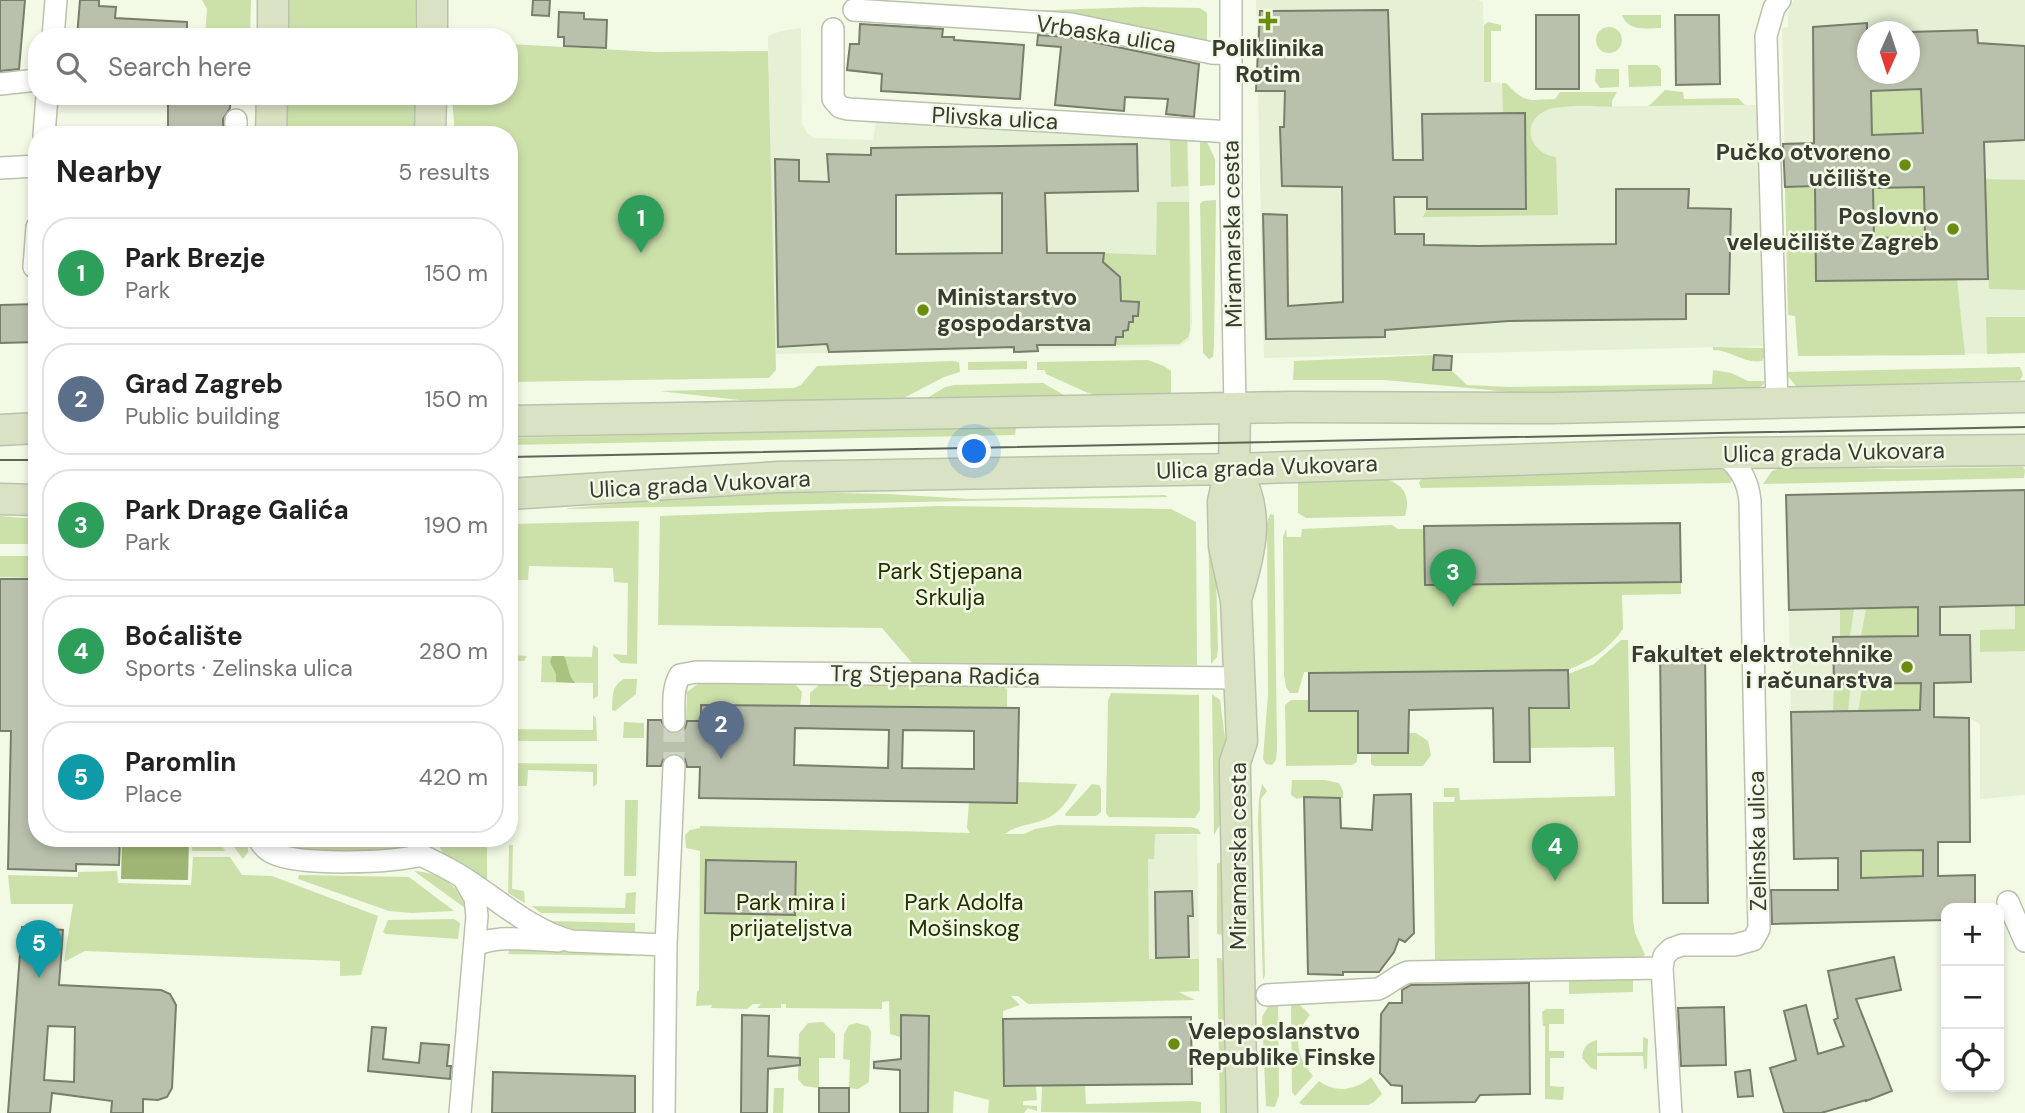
<!DOCTYPE html>
<meta charset="utf-8">
<style>
:root{--surface:#fff;--page:#f6f6f6;--text:#222;--muted:#767676;--line:#e0e0e0;--accent:#d93025}
body{margin:0;font-family:"DM Sans",sans-serif;background:var(--page);color:var(--text)}
.controls{position:absolute;right:21px;bottom:21px;display:grid;overflow:hidden;border-radius:14px;box-shadow:0 4px 10px #0003}
.controls button{width:63px;height:63px;display:grid;place-items:center;padding:0;border:0;border-bottom:2px solid var(--line);background:var(--surface);color:var(--text);font:35px sans-serif}
.compass{position:absolute;left:1857px;top:21px;width:63px;height:63px;border-radius:50%;background:var(--surface);box-shadow:0 4px 10px #0003;rotate:183deg}
.you{position:absolute;left:975px;top:452px;width:24px;height:24px;margin:-18px;border:5px solid #fff;border-radius:50%;background:#1a73e8;box-shadow:0 0 0 10px #1a73e833}
.badge{display:grid;place-items:center;width:46px;height:46px;border-radius:50%;background:var(--accent);color:#fff;font-size:23px;font-weight:700}
.pin{position:absolute;translate:-50% -58px;filter:drop-shadow(0 2px 4px #0008)}
.pin::after{content:'';position:absolute;top:37px;width:24px;height:21px;background:inherit;clip-path:polygon(0 0,100% 0,50% 100%)}
.list{margin:0;padding:0;list-style:none}
h2{display:flex;justify-content:space-between;align-items:center;height:91px;margin:0;padding:0 28px;font-size:30px}
h2 small{font-size:23px;font-weight:400;color:var(--muted)}
.list li{display:grid;grid-template-columns:46px 1fr auto;gap:21px;align-items:center;box-sizing:border-box;height:112px;margin:0 14px 14px;padding:0 14px;border:2px solid var(--line);border-radius:28px}
.list b{display:block;font-size:26px;white-space:nowrap}
.list p{margin:0;font-size:23px;white-space:nowrap;color:var(--muted)}
.list em{font-size:23px;font-style:normal;color:var(--muted)}
.icon{flex:none;width:38px;height:38px;fill:none;stroke:currentColor;stroke-width:2;stroke-linecap:round;stroke-linejoin:round}
.map{position:relative;flex:none;width:2025px;height:1113px;overflow:hidden}
.search{position:absolute;background:var(--surface);box-shadow:0 4px 10px #0003;left:28px;top:28px;width:490px;height:77px;display:flex;align-items:center;gap:18px;box-sizing:border-box;padding:0 24px;border-radius:28px;color:var(--muted);font-size:26px}
.panel{position:absolute;background:var(--surface);box-shadow:0 4px 10px #0003;left:28px;top:126px;width:490px;height:721px;border-radius:28px}
.map>svg:first-child{display:block}
.built{fill:#e5f0d4;fill-rule:evenodd}
.green{fill:#cce0aa}
.forest{fill:#aac280}
.water{fill:#9eb573}
.building{fill:#b9c1ad;stroke:#777e6b;stroke-width:2;fill-rule:evenodd}
.lines{fill:none;stroke-linecap:round;stroke-linejoin:round}
.street-tunnel{stroke:#cdd4c1;stroke-width:21;stroke-dasharray:21 10;stroke-linecap:butt}
.street-casing{stroke:#bac2ae;stroke-width:24}
.secondary-casing{stroke:#bac2ae;stroke-width:33}
.street{stroke:#fff;stroke-width:21}
.secondary{stroke:#d9e2c3;stroke-width:30}
.tram{stroke:#606559;stroke-width:2}
.poi-dot{fill:#6c8c0f;stroke:#f2fae5;stroke-width:2.5}
.labels{text-anchor:middle;stroke-width:5;stroke-linejoin:round;paint-order:stroke}
.street-label{font-size:23px;fill:#373b32;stroke:#f2fae5}
.poi-label{font-size:23px;font-weight:bold;fill:#373b32;stroke:#f2fae5;text-anchor:end}
.park-label{font-size:23px;fill:#243200;stroke:#f2fae5}
</style>
<div class="map">
<svg width="2025" height="1113" viewBox="0 0 2025 1113">
<rect width="100%" height="100%" fill="#f2fae5"/>
<path class="built" d="M1256 0H1478L1483 2 1485 82 1500 83 1520 101 1545 107 1758 105 1766 346 1264 358Z
M1794 0H2025V353L1798 356 1795 316 1788 315 1782 28 1788 27V12ZM1868 32H1910V74H1868Z
M801 28 802 123 807 133 814 138 873 140 877 117 1188 137 1192 322 1189 340 1179 346 1155 347 775 354 768 36 781 31Z
M2025 490V795L1980 799V724L1969 718 1920 717V710L1791 712 1786 495Z
M1154 834 1197 835 1199 959H1149L1148 859 1154 858Z"/>
<path class="green" d="M202 0H251L250 37H205L207 9Z
M288 0H416L415 37H288Z
M1142 7 1200 8 1207 13V42L996 12Z
M1622 15H1661V28C1646 28 1628 32 1622 15Z
M1488 22 1501 25V31H1491V82H1484V25Z
M1596 40a13 13 0 1 1 26 0a13 13 0 1 1-26 0Z
M509 44 655 52 768 51 776 370 769 378 509 382V135H455L452 96H509Z
M1628 65H1657L1661 69V86L1629 87Z
M1596 69H1619V87L1600 88 1595 81Z
M1502 83H1506C1526 104 1528 100 1555 99L1560 92H1617L1612 101V107C1595 107 1559 104 1545 111 1519 124 1531 154 1556 157L1558 215 1423 217 1427 209 1526 208 1525 113H1503Z
M1921 89 1923 133 1872 135 1871 91Z
M1665 90 1683 92 1684 99 1738 98 1745 105 1649 106Z
M287 96H415V135H287Z
M1187 137 1188 186 1171 187 1170 140 1171 138Z
M1200 140 1207 142 1215 159V185L1200 186Z
M1985 179 2025 180V290L1989 289Z
M1815 186 1816 281 1957 280 1965 355 1798 356 1795 316 1788 315 1785 187Z
M1924 187 1925 237 1874 238 1873 188Z
M1216 200 1214 345 1213 357 1209 359 1203 353 1200 204 1203 201Z
M1157 202H1189L1190 330 1188 337 1179 344 1115 345 1116 337 1123 331 1128 330 1129 322H1133V316H1138L1139 303 1121 301 1119 277 1103 262 1104 253 1156 255Z
M1986 317H2025V353L1987 354Z
M1713 347 1765 348 1766 354 1762 361C1744 364 1731 350 1713 350Z
M1434 355V369L1451 370 1467 385 1510 387 1712 384 1713 370 1731 373 1748 381H1764V384L1756 390 1530 394 1385 380H1293L1294 361Z
M1148 360 1164 366 1171 371V394L1098 395 1088 393 1046 374 1045 370H1037V362Z
M952 361 959 362 960 372 944 377 898 401 757 402 659 391 794 388 801 385 817 366Z
M1027 361V369L968 370V362Z
M2020 367 2023 375 2020 380 1798 388 1784 372Z
M1043 383 1064 395V397L929 400V397L945 387 955 385Z
M1011 426 1016 428 1015 435 509 445V438Z
M1785 466 1890 469 2023 467 2025 470 2024 478 1763 484 1772 471Z
M1716 468 1730 471 1734 477 1730 483 1421 488 1419 483 1422 477 1489 472Z
M1378 478C1400 481 1412 492 1405 516L1306 518 1298 513V482L1308 479Z
M748 491 887 494 970 499 1165 495 1168 497 561 509Z
M940 506 1171 509 1196 522 1197 665 913 664 882 628 658 625 660 516Z
M1270 514 1274 515 1277 749 1276 760 1272 765 1266 764 1263 759 1268 694 1267 523Z
M0 516 37 519V544H0Z
M639 521 637 664 621 663 613 656 614 654 627 655 628 583 614 582 613 568 529 566 528 580H514V655L527 656 524 661H510L512 524Z
M1212 521 1215 534 1218 648 1217 657 1211 664 1208 524Z
M1392 525 1398 529H1424L1425 585 1681 582V594L1622 595 1623 629C1608 650 1592 660 1568 670L1304 672 1298 693H1290L1286 687 1284 675 1283 537 1286 529 1287 537H1301L1302 529Z
M0 556H37V578L0 577Z
M2025 605V651L1980 652V630L2015 629V606Z
M1918 607V636H1861L1866 609Z
M1840 609H1854L1850 636 1840 637Z
M1621 640H1628L1633 919 1635 933 1645 955 1639 958 1507 959 1497 962 1435 964 1433 802H1454L1455 797H1444V788H1459L1460 800 1615 796 1614 747 1530 748 1529 708H1568V674L1594 664Z
M593 645 598 648V696L593 699V683L541 682 542 656 592 657Z
M510 677 514 678V729L593 730V715L596 718 597 741H511Z
M624 679H637L636 694 615 711 612 710C613 696 611 686 624 679Z
M699 683 795 684 802 692 800 706 701 705V721H686L687 692Z
M821 683 1004 686 1007 690V708L810 705V693Z
M1921 683 1920 710 1858 711 1863 684Z
M1834 684H1851L1848 711H1833Z
M1111 693 1199 695 1200 810 1195 818 1109 817 1106 813 1108 701Z
M1212 694 1220 700 1225 738 1228 810 1214 835Z
M1291 700H1309V711H1358L1357 762 1352 765 1286 766 1285 705Z
M624 722 644 723V738H623Z
M1409 733H1416L1428 741 1431 755 1423 766H1374L1371 764V753H1408Z
M509 763 597 764V784L593 787V772L528 770 527 786H512L511 831H509Z
M1292 780H1325L1339 783 1343 791V798L1304 797 1297 799 1291 795Z
M1017 782 1077 784C1070 797 1062 811 1048 818 1034 825 1018 824 1005 834H1024L1035 829 1058 825 1191 827 1198 829 1201 834H1155L1154 859H1148L1149 959H1199V991L1179 992 1195 1000 1028 1004 1018 996H1011L1020 1005 1003 1011 1004 1086H1036L1037 1100 1023 1101V1105L1037 1106V1111L1028 1108 1024 1113H988L989 1100 954 1091 953 1113H928L929 1016 901 1015 900 1037 890 1034 889 1001 882 1002V1009L786 1008V1004H781V1008H757L761 1004H753L747 1009 711 1008 712 1005 696 1006 697 992 699 990 700 851 686 848 685 835 690 830 700 828V826L970 833 967 828 969 802Z
M1092 784 1099 785 1101 789V812L1096 816H1066L1065 814Z
M1262 784 1267 791 1261 799 1265 975 1263 980 1258 821 1259 799Z
M625 800H638L636 876H624Z
M193 838H217L225 851H192Z
M234 838H248V852L243 859 234 847Z
M276 838H407L399 850 384 856 282 848Z
M434 838 449 844 487 846V881L445 856Z
M509 845H513L512 889 524 891 525 903 508 893Z
M1923 850V876L1861 878V851Z
M193 857H230L242 875 272 876 378 916 361 975 340 976V961L85 951 64 962 73 904H11L8 875 78 877V872L117 871 118 883 191 885Z
M1225 860V935L1217 934V864Z
M414 871C437 872 459 884 467 908H465Z
M299 875 409 877 454 911 412 913 389 911 298 879Z
M636 892 635 914 541 913 532 906 625 908 626 893Z
M454 919 460 923 458 939 386 934 383 932 388 920Z
M550 921 635 923V932L571 929Z
M511 946 632 954 631 956 508 954Z
M1217 958H1221L1232 980 1235 1113H1220Z
M1633 977V992L1569 994V979Z
M1291 1003H1298L1310 1015C1291 1037 1297 1057 1313 1076L1295 1096 1292 1092Z
M1278 1004 1279 1095 1275 1107 1266 1106 1262 1017 1269 1005Z
M1546 1009H1564V1024H1549V1051H1564V1058H1550V1086L1564 1087 1563 1100 1545 1099V1026H1543L1542 1012Z
M823 1022 835 1034V1058H819V1088L804 1086 798 1079 799 1034 808 1023Z
M857 1023 868 1026 871 1032 869 1082 858 1089 849 1088 850 1060 843 1059 844 1034 849 1025Z
M1643 1037 1648 1039 1647 1068 1644 1069 1643 1056H1597V1070L1591 1068 1582 1058C1583 1047 1587 1043 1597 1040V1053L1643 1052Z
M1371 1077 1382 1094 1374 1102 1368 1105H1303L1299 1103 1319 1081C1335 1093 1355 1091 1371 1077Z
M1085 1085 1086 1104 1192 1101 1201 1102V1113L1041 1112 1042 1086Z
M774 1088H784L783 1113H773Z"/>
<path class="forest" d="M552 656H564C569 666 567 673 575 683L556 682V674L550 662Z"/>
<path class="water" d="M122 838H189L188 880 121 879Z"/>
<path class="building" d="M0 0H25L19 69 0 71Z
M80 0H99V6L116 7 115 18 187 22V32L137 36 101 34V37H77Z
M533 0H550L549 16 532 15Z
M1388 10 1393 160H1423L1422 114 1525 113 1526 209H1427V197H1394L1395 234H1424V245L1478 246 1616 244V189H1689L1688 208 1731 209 1729 294H1686V319L1509 321 1385 330V337L1266 339 1263 214 1287 215 1288 306 1343 302 1342 187 1282 186 1280 127H1284L1285 91H1256L1260 11Z
M559 12 584 13V19L607 20 606 48 564 46V37H558Z
M1536 15H1579V89H1536Z
M1675 15H1719L1720 84 1676 85Z
M1867 23V74H1909V32L1977 30 1978 43 2025 46V140L1984 142 1988 279 1816 281 1815 186 1785 187 1783 144 1814 143 1813 27ZM1921 89 1923 133 1872 135 1871 91ZM1924 187 1925 237 1874 238 1873 188Z
M860 24 943 29 942 37H954V40L1024 45 1020 99 881 91 882 74 847 70 850 44H859Z
M1038 35 1069 37 1199 64 1194 117 1166 114 1168 99 1125 97 1124 111 1055 105 1061 47 1037 45Z
M168 96H231L230 108 223 119V134L168 131Z
M1137 144 1138 191 1045 193 1047 253H1104L1103 262 1120 277 1121 301 1139 302 1138 316H1133V322H1129L1128 330 1123 331V337H1116L1115 345H1037L1038 351 1014 352V347L829 352 827 344 778 347 775 159 799 160V181L829 182 827 154 871 155V148ZM1002 193V253L896 254V195Z
M37 304V342L0 343V305Z
M1434 355 1452 356 1451 370H1433Z
M2025 490V605L1940 607V635H1970L1971 682 1934 683V717L1969 718 1970 842H1938V876L1975 875V908H1946V920L1772 924 1771 890H1838V858L1794 859 1791 712 1920 710 1921 683 1834 684 1833 637 1918 636V607L1789 610 1786 495ZM1923 850V876L1861 878V851Z
M1680 523 1681 582 1425 585 1424 526Z
M0 579H37V838H120L119 865 76 864V871L8 869 11 731H0Z
M1705 649 1708 903H1663L1660 650Z
M1568 670 1569 708H1529L1530 762H1494L1493 708 1409 710 1408 753H1358V711H1309V673Z
M701 705 1019 708 1017 803 699 798 700 767H687L685 759 680 755H667L663 760 661 766H647L648 720H661L667 732 673 734 680 733 685 728 687 721H701ZM795 728 889 730 888 768 794 765ZM903 730 974 731V769L902 768Z
M1411 794 1414 933 1405 942 1399 939 1394 952 1379 972H1343V975L1308 974 1304 797 1340 798 1341 828 1372 830 1374 795Z
M706 860 796 862 795 915 705 913Z
M1192 891 1193 916H1188L1189 957 1156 958 1155 892Z
M22 927 63 930 59 985 161 990 170 994 176 1005 172 1088 167 1097 158 1100 143 1099V1113H111L112 1101 52 1093 50 1113H8ZM48 1026 75 1027 74 1082 44 1080Z
M1894 957 1901 990 1856 999 1892 1091 1866 1101V1100L1821 1113H1784L1770 1068 1796 1060 1784 1011 1806 1005 1818 1054 1844 1046 1834 1020 1838 1018 1828 971Z
M1529 983 1530 1094 1480 1095 1475 1102 1402 1103V1086L1391 1085 1380 1073 1381 1014 1389 1003H1402V990L1411 985Z
M1724 1007 1726 1065 1681 1066 1678 1008Z
M742 1015 769 1016 768 1056 800 1058V1065L768 1069 767 1113H741Z
M901 1015 929 1016 928 1113H900V1070L874 1068V1062L901 1059Z
M1191 1017 1192 1084 1004 1086 1003 1019Z
M372 1027 386 1028 383 1059 419 1063 421 1043 449 1045 447 1066H451L450 1079 368 1071Z
M1750 1070 1753 1096 1738 1097 1735 1072Z
M493 1072 635 1076V1113H492Z
M819 1088H849V1113H819Z"/>
<g class="lines">
<path class="street-tunnel" d="M674 721V766"/>
<g class="street-casing">
<path id="street" d="M1231 0V194L1235 408
M854 10 1071 24 1212 53 1231 54
M833 29V99L840 107 848 109 1231 132
M53 37 56 0
M0 84 37 80
M44 135 47 96
M236 135V120
M0 168 37 166
M34 267 37 227
M1777 403 1766 36 1774 8 1780 0
M674 721C674 705 672 689 680 675L696 672 1238 678
M258 838C262 845 266 850 273 853 300 866 392 863 421 855 435 862 450 869 464 878 499 900 530 930 571 941L666 945
M2008 902 2025 941
M475 946C493 934 536 940 558 941
M1267 995 1378 989C1389 984 1396 976 1408 972L1662 968
M460 1113 477 916 475 898 464 879
M664 1113 666 945 674 766
M1671 1113 1662 968 1664 956 1671 949 1682 945H1735L1753 940 1759 929 1750 501C1748 480 1738 463 1720 453"/>
</g>
<g class="secondary-casing">
<path id="secondary" d="M273 37V0
M432 37V0
M271 135 272 96
M430 135 431 96
M1235 408 1234 469 1226 488 1223 502 1224 546 1236 600 1242 741 1235 762V775L1242 1113
M509 421 1292 407 1553 408 2025 397
M0 430 37 428
M1234 469C1262 510 1250 554 1236 599
M509 494 779 477 1234 469 1720 453 2025 450
M0 499 37 500"/>
</g>
<use href="#street" class="street"/>
<use href="#secondary" class="secondary"/>
<path class="tram" d="M509 457 2025 427
M0 460H37"/>
</g>
<g class="poi-dot">
<path d="M1264.5 10.5h7v7h7v7h-7v7h-7v-7h-7v-7h7z"/>
<circle cx="1905" cy="165" r="7"/>
<circle cx="1953" cy="229" r="7"/>
<circle cx="923" cy="310" r="7"/>
<circle cx="1907" cy="667" r="7"/>
<circle cx="1174" cy="1044" r="7"/>
</g>
<g class="labels">
<g class="street-label">
<text transform="translate(1106 34) rotate(9)" y="8">Vrbaska ulica</text>
<text transform="translate(995 118) rotate(3)" y="8">Plivska ulica</text>
<text transform="translate(1232 234) rotate(-91)" y="8">Miramarska cesta</text>
<text transform="translate(1834 452) rotate(-1)" y="8">Ulica grada Vukovara</text>
<text transform="translate(1267 467) rotate(-2)" y="8">Ulica grada Vukovara</text>
<text transform="translate(700 484) rotate(-3)" y="8">Ulica grada Vukovara</text>
<text transform="translate(935 675) rotate(1)" y="8">Trg Stjepana Radića</text>
<text transform="translate(1757 841) rotate(-91)" y="8">Zelinska ulica</text>
<text transform="translate(1238 856) rotate(-90)" y="8">Miramarska cesta</text>
</g>
<g class="poi-label">
<text x="1268" y="56" text-anchor="middle">Poliklinika<tspan x="1268" dy="26">Rotim</tspan></text>
<text x="1891" y="160">Pučko otvoreno<tspan x="1891" dy="26">učilište</tspan></text>
<text x="1939" y="224">Poslovno<tspan x="1939" dy="26">veleučilište Zagreb</tspan></text>
<text x="937" y="305" text-anchor="start">Ministarstvo<tspan x="937" dy="26">gospodarstva</tspan></text>
<text x="1893" y="662">Fakultet elektrotehnike<tspan x="1893" dy="26">i računarstva</tspan></text>
<text x="1188" y="1039" text-anchor="start">Veleposlanstvo<tspan x="1188" dy="26">Republike Finske</tspan></text>
</g>
<g class="park-label">
<text x="950" y="579">Park Stjepana<tspan x="950" dy="26">Srkulja</tspan></text>
<text x="791" y="910">Park mira i<tspan x="791" dy="26">prijateljstva</tspan></text>
<text x="964" y="910">Park Adolfa<tspan x="964" dy="26">Mošinskog</tspan></text>
</g>
</g>
</svg>
<div class="controls">
<button>+</button>
<button>−</button>
<button><svg class="icon" aria-label="locate" viewBox="0 0 24 24"><circle cx="12" cy="12" r="6"/><path d="M12 2v4M12 18v4M2 12h4M18 12h4"/></svg></button>
</div>
<svg class="compass" viewBox="-18 -18 36 36"><path d="M0-13l5 13h-10z" fill="#e53935"/><path d="M0 13l5-13h-10z" fill="#767676"/></svg>
<div class="you"></div>
<div class="pin badge" style="left:641px;top:253px;background:#2e9e5b">1</div>
<div class="pin badge" style="left:721px;top:759px;background:#5c6f8a">2</div>
<div class="pin badge" style="left:1453px;top:607px;background:#2e9e5b">3</div>
<div class="pin badge" style="left:1555px;top:881px;background:#2e9e5b">4</div>
<div class="pin badge" style="left:39px;top:978px;background:#0f9aa8">5</div>
<div class="search"><svg class="icon" aria-label="search" viewBox="0 0 24 24"><circle cx="10" cy="10" r="6"/><path d="M15 15l6 6"/></svg>Search here</div>
<section class="panel">
<h2>Nearby<small>5 results</small></h2>
<ul class="list">
<li><span class="badge" style="background:#2e9e5b">1</span><div><b>Park Brezje</b><p>Park</p></div><em>150 m</em></li>
<li><span class="badge" style="background:#5c6f8a">2</span><div><b>Grad Zagreb</b><p>Public building</p></div><em>150 m</em></li>
<li><span class="badge" style="background:#2e9e5b">3</span><div><b>Park Drage Galića</b><p>Park</p></div><em>190 m</em></li>
<li><span class="badge" style="background:#2e9e5b">4</span><div><b>Boćalište</b><p>Sports · Zelinska ulica</p></div><em>280 m</em></li>
<li><span class="badge" style="background:#0f9aa8">5</span><div><b>Paromlin</b><p>Place</p></div><em>420 m</em></li>
</ul>
</section>
</div>
